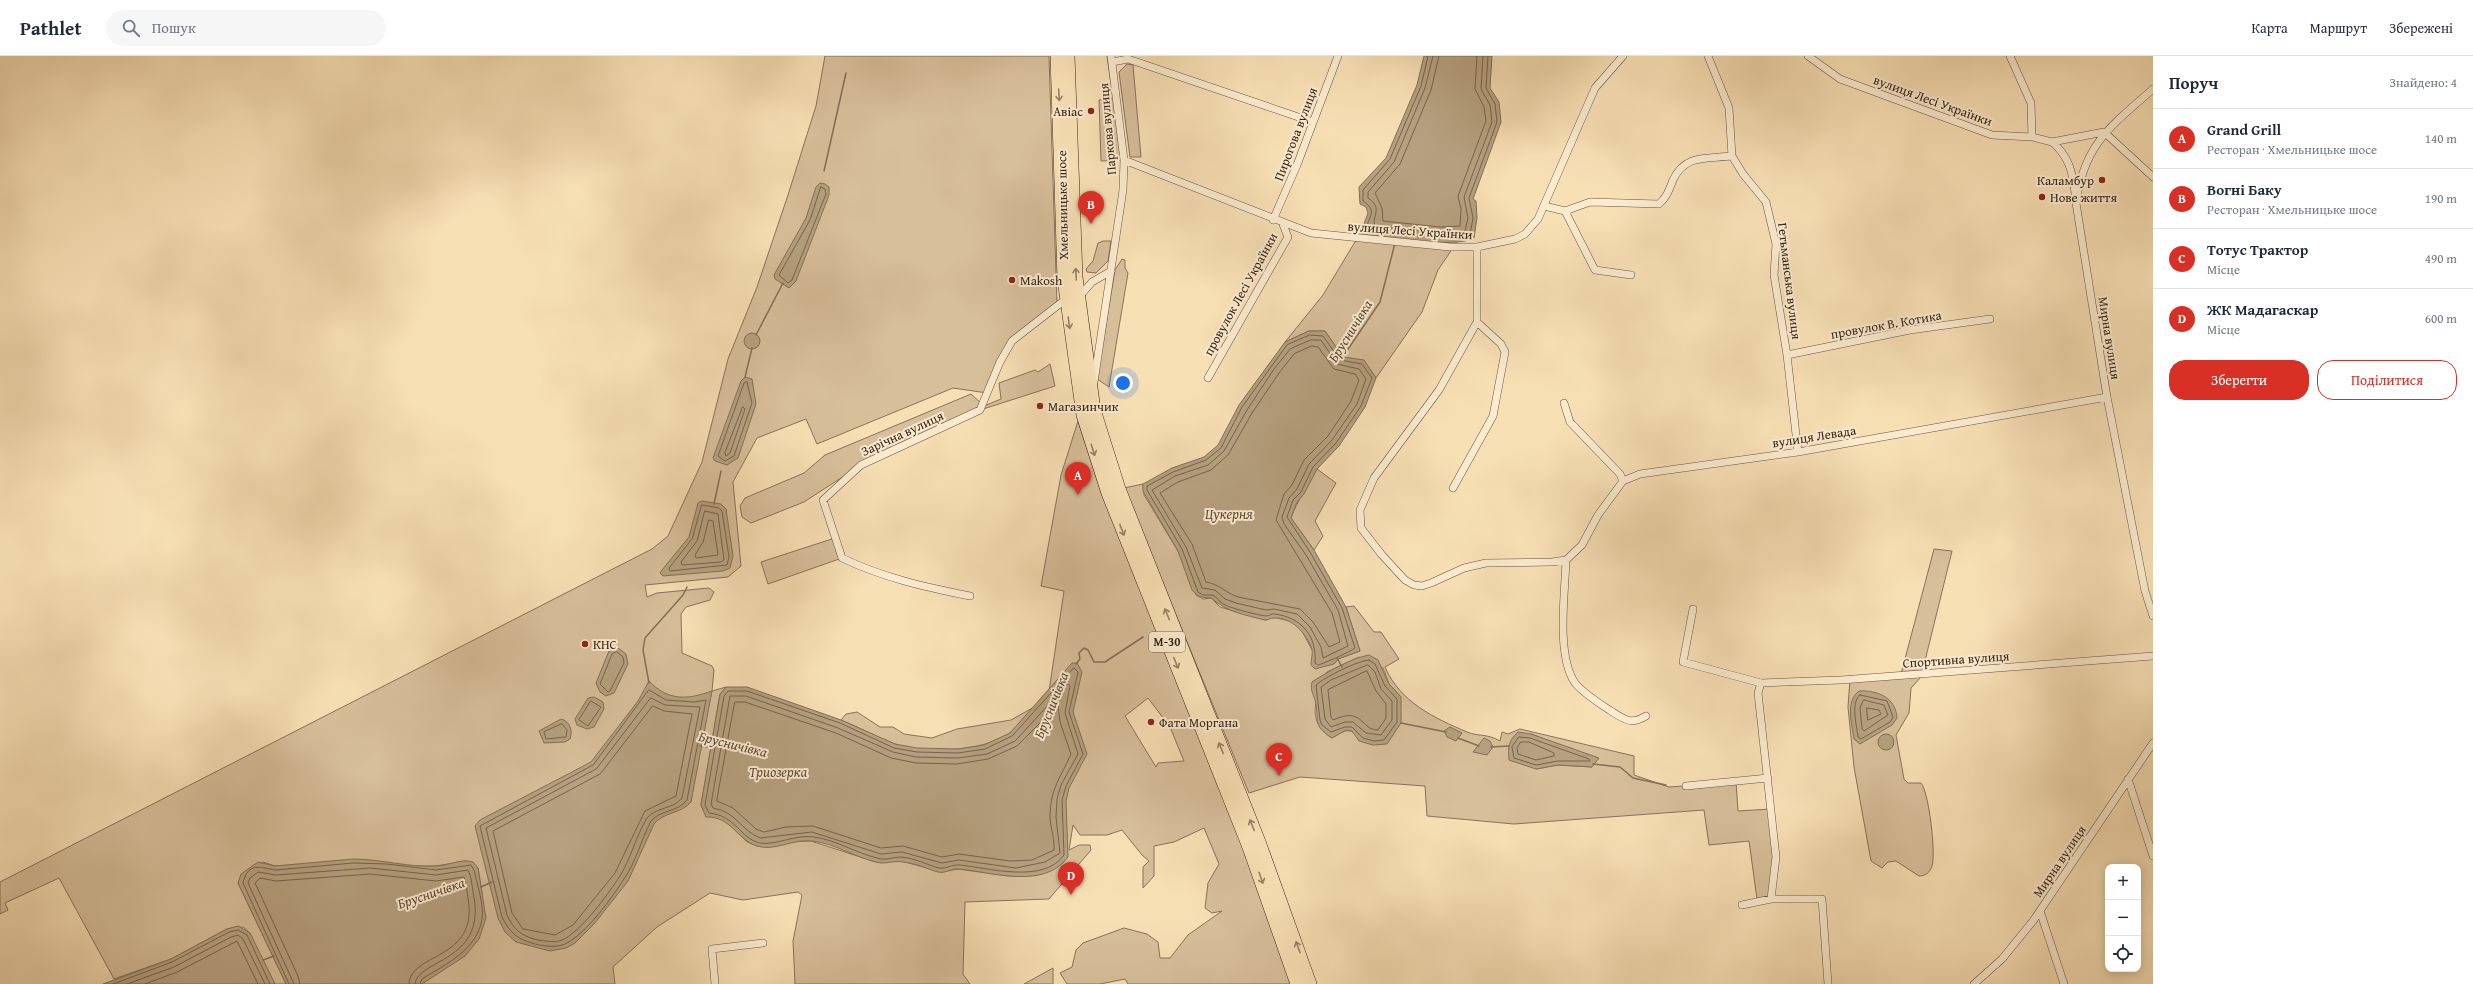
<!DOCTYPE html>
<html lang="uk">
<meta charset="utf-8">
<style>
:root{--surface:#fff;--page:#f6f6f7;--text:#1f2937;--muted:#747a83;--line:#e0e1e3;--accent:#d93025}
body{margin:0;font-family:"Gentium Book Plus",serif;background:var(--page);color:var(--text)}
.controls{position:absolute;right:12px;bottom:12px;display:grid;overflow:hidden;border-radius:8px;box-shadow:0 2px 10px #0003}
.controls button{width:36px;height:36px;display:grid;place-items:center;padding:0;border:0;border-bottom:1px solid var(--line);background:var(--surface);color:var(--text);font:20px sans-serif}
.you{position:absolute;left:1123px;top:327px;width:14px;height:14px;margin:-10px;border:3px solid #fff;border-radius:50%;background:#1a73e8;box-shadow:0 0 0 6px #1a73e833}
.badge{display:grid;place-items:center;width:26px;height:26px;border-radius:50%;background:var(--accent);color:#fff;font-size:13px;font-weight:700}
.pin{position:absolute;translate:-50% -33px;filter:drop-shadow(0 1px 2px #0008)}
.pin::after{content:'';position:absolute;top:21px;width:14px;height:12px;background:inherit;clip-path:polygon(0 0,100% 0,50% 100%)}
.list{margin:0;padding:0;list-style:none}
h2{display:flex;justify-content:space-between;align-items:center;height:52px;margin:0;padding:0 16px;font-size:17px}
h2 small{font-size:13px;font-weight:400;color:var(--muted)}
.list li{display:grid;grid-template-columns:26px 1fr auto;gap:12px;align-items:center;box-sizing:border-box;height:60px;padding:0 16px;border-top:1px solid var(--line)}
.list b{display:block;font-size:15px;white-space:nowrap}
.list p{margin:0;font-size:13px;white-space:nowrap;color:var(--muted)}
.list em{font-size:13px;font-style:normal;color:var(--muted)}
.actions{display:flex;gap:8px;padding:12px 16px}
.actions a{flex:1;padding:9px 0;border:1px solid var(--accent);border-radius:16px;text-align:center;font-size:14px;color:var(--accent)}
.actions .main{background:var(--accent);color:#fff}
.icon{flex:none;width:22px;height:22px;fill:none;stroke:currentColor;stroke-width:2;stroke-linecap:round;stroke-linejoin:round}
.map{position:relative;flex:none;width:2153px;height:928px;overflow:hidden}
header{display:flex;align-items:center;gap:24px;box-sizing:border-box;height:56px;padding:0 20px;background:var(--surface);border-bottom:1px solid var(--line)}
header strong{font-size:19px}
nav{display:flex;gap:22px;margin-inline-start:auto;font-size:14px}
.search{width:280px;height:36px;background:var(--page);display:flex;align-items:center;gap:10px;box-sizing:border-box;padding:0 14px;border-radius:22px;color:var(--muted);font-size:15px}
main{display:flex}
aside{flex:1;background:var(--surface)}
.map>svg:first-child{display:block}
.green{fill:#d7bf9a;stroke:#88725a;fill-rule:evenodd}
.water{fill:#b6a07f;stroke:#846f56}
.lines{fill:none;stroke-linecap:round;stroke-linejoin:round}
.shore{stroke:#77624c;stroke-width:1}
.stream{stroke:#846f56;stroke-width:1.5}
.street-casing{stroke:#685440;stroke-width:8}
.highway-casing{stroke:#382519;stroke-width:14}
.street{stroke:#faeace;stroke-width:7}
.highway{stroke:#f7dfb4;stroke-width:13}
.oneway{stroke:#988266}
.poi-dot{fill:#8f2418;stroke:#faeace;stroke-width:1.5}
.labels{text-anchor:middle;stroke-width:4;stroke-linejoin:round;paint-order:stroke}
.shield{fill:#faeace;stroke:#72604f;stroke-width:1}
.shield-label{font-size:12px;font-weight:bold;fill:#382519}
.street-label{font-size:13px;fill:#382519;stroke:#faeace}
.poi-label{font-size:13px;fill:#382519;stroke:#faeace;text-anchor:start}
.water-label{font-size:14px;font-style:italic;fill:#5e4a38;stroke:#faeace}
</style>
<header>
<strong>Pathlet</strong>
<div class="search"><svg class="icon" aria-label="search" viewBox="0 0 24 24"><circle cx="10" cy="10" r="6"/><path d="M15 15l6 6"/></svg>Пошук</div>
<nav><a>Карта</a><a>Маршрут</a><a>Збережені</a></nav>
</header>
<main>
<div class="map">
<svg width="2153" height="928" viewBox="0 0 2153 928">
<rect width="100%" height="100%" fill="#f7dfb4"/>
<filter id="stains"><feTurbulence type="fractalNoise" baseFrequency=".005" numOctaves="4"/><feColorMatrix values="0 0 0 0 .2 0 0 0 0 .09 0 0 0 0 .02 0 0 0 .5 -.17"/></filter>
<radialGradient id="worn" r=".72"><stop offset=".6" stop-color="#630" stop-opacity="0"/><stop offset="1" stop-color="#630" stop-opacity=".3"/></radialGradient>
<path class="green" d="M825 0H1049L1057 248 1016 280 987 337 953 332 817 388 806 363 757 382 733 426 741 510 728 521 645 529 647 541 657 537 709 532 714 536 710 544 686 551 681 558 682 597 712 610 714 614 712 635 726 631 720 638 701 749 704 756 725 764 747 786 757 790 769 791 788 786 811 785 876 806 901 805 942 816 958 813 1009 820H1026L1049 814 1064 806 1059 627 1049 635 1064 535 1041 530 1061 419 1078 365 1102 439 1226 744 1294 928H1128L1125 923 1100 928H1067L1060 917 1072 911 1076 894 1083 887 1124 872 1147 878 1158 886 1160 902H1170L1188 879 1222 855 1212 857 1205 852 1208 827 1219 808 1204 772 1174 786 1154 790V820L1143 832V811L1149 805 1142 799 1122 774 1107 779H1080L1073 769 1069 794 1079 789H1090L1091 794 1049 843 965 846 963 918 970 928H795L793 885 802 839 798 836 743 844 710 837 657 871 613 911 615 928H410L477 856 482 837 478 812 466 805 436 810H275L263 806 238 827 286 928H235L250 877 243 871 227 873 171 903 114 923 59 822 5 847 8 854 0 858V826L652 493 668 480 702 406 728 303 757 231 788 139 816 50ZM1148 642 1170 671 1184 705 1158 707 1156 711 1125 660ZM610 705 491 827 487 811Z
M1107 0H1111L1124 104 1101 105 1099 44 1113 42Z
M1127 8 1133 9 1141 101H1130L1119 16Z
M1361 176 1363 179 1457 186 1438 214 1422 256 1376 322 1364 305 1343 301 1325 275H1309L1285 286 1323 239Z
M1103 185H1111L1108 205 1096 217 1087 216 1086 213 1093 205 1098 187Z
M1122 203 1125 204V212L1128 217 1109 331 1097 323 1115 214Z
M1050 308 1055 330 980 354 861 409 804 446 751 467 742 461 740 450 745 442 804 417 825 399 971 338 984 350 1001 343 999 327 1035 314 1038 316Z
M1317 413 1336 427 1315 465 1323 480 1314 494 1291 462C1297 445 1308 430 1317 413Z
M1143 428 1144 439 1178 495 1196 539 1203 543 1211 542 1220 551 1234 555 1266 564 1273 561 1293 566 1302 575 1312 594 1334 608 1338 603 1360 595 1346 551 1354 550 1374 576H1381L1399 603 1385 611C1400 646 1434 662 1467 676 1479 681 1486 677 1500 685L1502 676 1508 678 1520 673 1634 700V719L1669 731 1736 726 1738 755 1771 753 1776 801 1771 843H1757L1749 785 1709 789 1704 754 1514 768 1427 760 1425 730 1300 721 1249 737 1124 432ZM1359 601 1383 612 1389 628 1401 641 1356 678C1348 671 1340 677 1332 682 1304 664 1317 641 1327 616ZM1531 678 1557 689 1592 711 1558 709 1536 713Z
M835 482 842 502 768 528 761 506Z
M1934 493 1952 495 1921 621 1911 632 1909 657 1896 679 1904 723 1908 727H1921C1929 736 1936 798 1932 810 1930 816 1926 820 1919 820L1896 805 1888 806 1882 812 1871 805 1854 711 1848 651 1850 623 1901 618Z
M1034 651C1026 660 1018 672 1008 678 981 696 925 698 895 688 876 681 859 671 841 664L846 658 857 656 880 671H893L904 678 932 682 957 673 1011 664Z
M1053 912V928H1024Z"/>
<path class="water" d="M1424 0H1492L1490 32 1499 46 1501 66 1473 143 1476 145 1477 162 1474 182C1454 193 1388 180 1363 179L1361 176 1368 157 1366 151 1360 148 1359 131 1386 102 1417 29Z
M820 127 825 128 829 131V139L796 225 789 232 775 223 774 219 806 162 816 131Z
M1309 275H1325L1343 301 1364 304 1376 322 1365 351 1339 390 1317 413 1304 438 1297 446 1291 462 1314 494 1346 551 1360 595 1338 603 1334 608 1315 613 1311 609C1311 604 1313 597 1312 593 1306 577 1292 561 1274 562 1270 562 1268 564 1265 564 1245 559 1227 556 1211 542 1201 541 1199 542 1192 534L1178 495 1143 435V428L1172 412 1204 401 1218 389 1239 349 1285 286Z
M744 285a8 8 0 1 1 16 0a8 8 0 1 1-16 0Z
M745 321 752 323 756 348 738 402 727 409 715 405 713 402 741 325Z
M702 445 721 448 726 453 733 500 730 512 723 515 663 520 660 517 662 514 689 481 698 447Z
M618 592 626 598 628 608 614 637 606 640 600 636 596 627 609 595Z
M1369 599 1378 604 1389 628 1401 641V667L1387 688 1373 689 1359 685 1352 675 1346 674 1332 682C1311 669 1320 663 1315 644 1313 637 1310 634 1312 626 1327 616 1352 602 1369 599Z
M1072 607H1077L1082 616 1073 656 1087 698 1069 732 1066 745 1068 801C1044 834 992 816 959 813 952 812 945 818 938 816 927 813 916 807 903 806 894 804 885 809 876 806 855 801 835 788 813 785 794 782 774 796 757 790 736 783 731 760 706 761L701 749 720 638 726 631H747L841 664 895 688 917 692 958 693 984 689 1010 677Z
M649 625C668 645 687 644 712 635L691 746C681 758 663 756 654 768L628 825 594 868 575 887 566 892 550 895 516 886 505 876 498 862 475 770 480 764 591 706 638 645Z
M1859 635C1878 634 1896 642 1897 662L1892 669 1860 688 1854 683C1852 669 1845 645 1859 635Z
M594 641 603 646 604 653 594 671 587 673 577 669 575 663 588 642Z
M561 663C570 665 573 675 570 683L565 686 544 687 539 675Z
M1450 671 1462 677 1456 685 1447 681 1444 675Z
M1518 676 1531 678 1599 702 1592 711 1558 709 1536 713 1509 704C1508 692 1508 685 1518 676Z
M1878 686a8 8 0 1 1 16 0a8 8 0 1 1-16 0Z
M1484 682 1490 685 1493 691 1487 699 1473 696Z
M353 803C381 803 411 812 436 810 448 810 461 802 473 806L478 812 486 862 479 883 465 900 422 928H286L238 827 241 818 258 806 275 810Z
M238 870 250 877 275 928H103L171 903 227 873Z"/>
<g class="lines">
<path class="shore" d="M1428 0 1421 30 1390 103 1363 134V145C1381 157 1364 162 1368 175L1440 182 1470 179 1473 162 1469 142 1497 66 1495 48 1486 32 1488 0
M1433 0 1425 32 1394 106 1368 136V142C1384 153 1371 160 1375 170L1440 177 1465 175 1468 162 1464 141 1492 66 1490 49 1481 33 1483 0
M1439 0 1431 34 1400 108 1375 137 1382 152 1383 165 1440 171 1460 170 1461 153 1458 140 1486 65 1484 51 1475 33 1477 0
M821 131 825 133 826 138 792 224 788 227 779 219 810 164Z
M1310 279 1323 280 1340 304 1362 308 1372 322 1361 350 1336 387 1313 411 1301 436 1293 444 1287 461 1310 496 1342 552 1355 592C1352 595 1323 608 1318 609L1315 607C1317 580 1302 562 1275 558 1272 557 1270 560 1266 560 1258 559 1228 552 1222 547 1219 545 1216 541 1213 539H1203L1198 536 1182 493 1147 434V430L1173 416 1206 404 1221 392 1242 351 1287 289Z
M1311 284H1321L1337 308 1359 313 1366 323 1357 348 1332 384 1309 408 1297 433 1289 442 1282 461 1284 468 1306 499 1338 554 1348 590 1323 602 1321 591 1310 571 1297 558 1274 553 1266 554 1236 547 1225 543 1215 534 1202 532 1186 491 1152 434 1175 420 1208 409 1224 395 1247 354 1274 313 1290 293Z
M1312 290 1318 291 1334 313 1355 318 1359 324 1351 345 1328 380 1304 404 1292 429 1284 438 1276 464 1332 557 1340 586 1329 591 1313 566 1300 553 1238 541C1226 537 1219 528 1206 526L1192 488 1160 437 1178 426 1211 414 1228 399 1252 357 1279 317 1294 298Z
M747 326 752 347 734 400 725 405 718 400 744 327Z
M743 351 745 353 730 397 726 400 725 397Z
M702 449 719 452 722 455 729 501 727 509 670 515 669 512 692 483Z
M705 455 718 458 724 504 721 506 682 509 681 506 697 485Z
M709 464 713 465 718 499 696 502 695 499 703 486Z
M617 596 623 601 624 607 610 635 608 636 600 628 612 598Z
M1369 604 1375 608 1385 630 1397 643V666L1384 684 1374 685 1363 682 1352 671H1345L1331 676 1322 669 1320 664 1316 629C1325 621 1357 605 1369 604Z
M1368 609 1375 616 1381 633 1392 645V664L1381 679 1366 677 1353 666H1345L1331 671 1325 663 1321 631 1331 624Z
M1074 612 1078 616 1069 656 1083 698 1066 730 1062 744 1064 799C1044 828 989 812 960 809 953 808 946 813 939 812 927 809 915 802 901 801 894 801 885 805 877 802 856 797 836 784 814 781 796 778 774 790 760 787 739 782 737 760 709 757L705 749 724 640 728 635H747L840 667 894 692 917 696 958 697 985 693 1012 680Z
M1367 615 1376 635 1386 648V662L1378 674C1360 674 1364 650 1333 664L1331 661 1328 634Z
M1068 628 1070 630 1065 657 1078 698 1061 729 1057 743 1056 761 1060 797 1045 806 1016 812 959 804 942 807 902 796 881 798 812 776 760 782C741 774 735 755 713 752L711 748 730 640H746L838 672 893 696 916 701 958 702 987 698 1015 685Z
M649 634 666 644 694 646 706 644 687 744C678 756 660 754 651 765 641 784 636 806 624 823 611 843 586 878 565 888 556 892 544 890 535 888 517 883 510 877 502 861L480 770 593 709Z
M1860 639 1887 645 1893 661 1890 666 1861 683 1858 681C1857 670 1850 647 1860 639Z
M651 642 665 649 700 651 682 742C674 753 656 751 647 762 636 780 631 802 620 820 608 838 582 875 562 884 555 887 546 885 538 884 521 880 514 874 507 859L486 772 596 713Z
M1864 644 1884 649 1888 659 1864 675 1862 673 1860 652Z
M591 645 601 651 588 670 579 664Z
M735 646H745L836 677 891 702 916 707 957 708 988 703 1017 690 1058 649 1060 666 1071 698C1061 721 1050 733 1050 760 1050 771 1055 783 1054 794L1032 804 1010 805 959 798 942 801 903 790 881 792 813 770 786 771 764 776 756 773 733 752 717 745Z
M653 650 664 655 692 658 676 740 645 755 615 817 573 869 555 879 523 873 512 857 493 775 600 718Z
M1867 652 1879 654 1881 658 1868 664Z
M562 668 567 674 566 681 546 683 544 676Z
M1519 681 1530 682 1589 703 1590 705H1558L1536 709 1514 702 1512 691Z
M1521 686H1529L1554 697V700L1536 704 1518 698 1517 692Z
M113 928 172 906 229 876 238 874 247 879 270 928
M127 928 174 911 231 881 238 879 243 883 265 928
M145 928 177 916 237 885 258 928
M289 928 243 827C248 805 261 812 276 814L353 807 387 808 436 814 471 809 474 814C477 828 484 848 482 863 477 894 446 908 422 923L420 928
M294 928 248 827 250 822 258 816 276 819 370 812 436 819 468 814C472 821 472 833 474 841 485 907 417 903 415 928
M300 928 298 920 255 827 260 822 276 825 370 818 436 825 464 821C466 827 467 835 468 842 479 905 410 896 409 928"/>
<path class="stream" d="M824 115 846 17
M756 279 783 227
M1342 302 1380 246 1395 187
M745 321 752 292
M714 448 721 415
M1337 602 1342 611
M1076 608 1080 603 1079 597 1084 592 1088 594 1094 606H1105L1143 581
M649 627 643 594 645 582 683 539 687 531
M1401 667 1446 676
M1458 682 1479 690
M700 690 712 692
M1491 691 1509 690
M1593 708 1620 711 1633 722 1666 729
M481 831 492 826
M263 904 274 900"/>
<g class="street-casing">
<path id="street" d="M1708 0 1729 52 1732 100 1743 118 1766 146 1776 188 1774 219 1787 299 1798 396
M1808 0 1840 23 1992 79 2032 81 2052 86 2104 76 2153 121
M2010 0 2031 47 2032 81
M1112 6 1128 3 1313 66
M2153 33C2111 70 2084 88 2076 147L2107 341 2145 535 2153 560
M2052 86C2068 99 2073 116 2075 137
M1124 104 1311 177 1450 191H1477L1515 183 1525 178 1538 163 1595 32 1623 0
M1544 150 1565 155 1590 146 1659 148C1667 141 1669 134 1673 124 1685 98 1706 103 1732 100
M1565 155 1595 214 1631 219
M1273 164 1297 109 1338 0
M1477 191V266L1439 334 1374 422 1360 454 1361 472 1382 499 1405 524 1414 529 1422 530 1431 527 1464 512 1486 507 1552 506 1566 504
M1079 241 1092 226 1111 215
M1787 299 1910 274 1990 263
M1208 322 1288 181 1282 166
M1094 326 1123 134 1124 104 1111 0
M1564 347 1570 366 1620 418 1623 425
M1453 432 1493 360 1505 296 1501 288 1477 266
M1566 504 1582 489 1598 459 1623 425 1640 418 1798 396 2107 341
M1566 504C1565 538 1556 599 1575 627 1584 638 1599 647 1611 655 1625 664 1631 669 1646 660
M970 540C925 531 884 522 842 502L823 444 861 409 980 354 1000 306 1012 285 1066 243
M1693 553 1683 606 1761 627 1841 624 2153 600
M1761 627 1758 637 1776 801 1771 843
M2128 723 2153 800
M1686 730 1768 722
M1742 849 1771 843H1822L1828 928
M2040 855 2064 928
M715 928 712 893 763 887
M1974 928 2002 903 2033 865 2153 687"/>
</g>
<g class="highway-casing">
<path id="highway" d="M1057 0 1064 223 1083 359 1108 437 1249 791 1297 928
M1068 0 1076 221 1094 354 1119 433 1259 786 1310 928"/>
</g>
<use href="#street" class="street"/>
<use href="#highway" class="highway"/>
</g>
<defs><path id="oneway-shaft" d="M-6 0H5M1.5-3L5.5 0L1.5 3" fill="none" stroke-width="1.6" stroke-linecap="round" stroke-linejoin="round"/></defs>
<g class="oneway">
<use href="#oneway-shaft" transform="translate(1059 39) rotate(87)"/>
<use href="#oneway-shaft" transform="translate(1076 218) rotate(-93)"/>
<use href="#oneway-shaft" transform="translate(1069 267) rotate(82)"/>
<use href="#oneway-shaft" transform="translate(1093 394) rotate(72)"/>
<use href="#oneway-shaft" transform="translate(1122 474) rotate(69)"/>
<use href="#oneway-shaft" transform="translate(1167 558) rotate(-112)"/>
<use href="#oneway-shaft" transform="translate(1176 607) rotate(68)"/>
<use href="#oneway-shaft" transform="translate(1221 692) rotate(-112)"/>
<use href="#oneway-shaft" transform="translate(1252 769) rotate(-112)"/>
<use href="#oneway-shaft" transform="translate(1261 822) rotate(71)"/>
<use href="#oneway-shaft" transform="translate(1298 891) rotate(-110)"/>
</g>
<g class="poi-dot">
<circle cx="1091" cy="55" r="4"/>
<circle cx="2102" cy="124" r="4"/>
<circle cx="2042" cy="141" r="4"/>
<circle cx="1012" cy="224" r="4"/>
<circle cx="1040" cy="350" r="4"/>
<circle cx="585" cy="588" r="4"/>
<circle cx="1151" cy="666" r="4"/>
</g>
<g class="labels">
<rect class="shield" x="1149" y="576" width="36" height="20" rx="3"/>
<g class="shield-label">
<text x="1167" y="590">М-30</text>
</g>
<g class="street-label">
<text transform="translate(1933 44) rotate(20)" y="5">вулиця Лесі Українки</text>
<text transform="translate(1107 73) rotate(-95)" y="5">Паркова вулиця</text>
<text transform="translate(1295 78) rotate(-69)" y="5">Пирогова вулиця</text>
<text transform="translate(1062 149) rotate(-91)" y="5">Хмельницьке шосе</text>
<text transform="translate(1410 174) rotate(4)" y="5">вулиця Лесі Українки</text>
<text transform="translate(1790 225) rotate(83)" y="5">Гетьманська вулиця</text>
<text transform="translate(1240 238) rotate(-61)" y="5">провулок Лесі Українки</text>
<text transform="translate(1886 268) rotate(-10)" y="5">провулок В. Котика</text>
<text transform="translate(2110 282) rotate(81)" y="5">Мирна вулиця</text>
<text transform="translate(902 377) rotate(-25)" y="5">Зарічна вулиця</text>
<text transform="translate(1814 380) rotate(-9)" y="5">вулиця Левада</text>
<text transform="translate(1956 603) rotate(-4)" y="5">Спортивна вулиця</text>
<text transform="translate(2059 805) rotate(-56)" y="5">Мирна вулиця</text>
</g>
<g class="poi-label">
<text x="1083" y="60" text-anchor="end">Авіас</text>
<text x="2094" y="129" text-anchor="end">Каламбур</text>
<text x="2050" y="146">Нове життя</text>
<text x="1020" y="229">Makosh</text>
<text x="1048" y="355">Магазинчик</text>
<text x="593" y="593">КНС</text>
<text x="1159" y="671">Фата Моргана</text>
</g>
<g class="water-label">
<text transform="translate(1350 275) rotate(-58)" y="5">Брусничівка</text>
<text x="1229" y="463">Цукерня</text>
<text transform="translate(1051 649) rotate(-68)" y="5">Брусничівка</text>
<text transform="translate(733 688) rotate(14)" y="5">Брусничівка</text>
<text x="778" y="721">Триозерка</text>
<text transform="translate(431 837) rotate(-19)" y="5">Брусничівка</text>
</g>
</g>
<rect width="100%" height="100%" filter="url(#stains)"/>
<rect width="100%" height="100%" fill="url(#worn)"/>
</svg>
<div class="controls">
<button>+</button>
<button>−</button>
<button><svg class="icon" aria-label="locate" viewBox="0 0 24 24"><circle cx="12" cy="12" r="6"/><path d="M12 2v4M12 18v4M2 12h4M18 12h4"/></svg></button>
</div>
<div class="you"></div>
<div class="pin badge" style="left:1078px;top:439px">A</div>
<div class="pin badge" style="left:1091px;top:168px">B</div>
<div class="pin badge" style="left:1279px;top:720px">C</div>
<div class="pin badge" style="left:1071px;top:839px">D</div>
</div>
<aside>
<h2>Поруч<small>Знайдено: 4</small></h2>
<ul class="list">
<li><span class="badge">A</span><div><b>Grand Grill</b><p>Ресторан · Хмельницьке шосе</p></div><em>140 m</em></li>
<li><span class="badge">B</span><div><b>Вогні Баку</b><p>Ресторан · Хмельницьке шосе</p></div><em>190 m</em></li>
<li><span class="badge">C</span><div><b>Тотус Трактор</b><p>Місце</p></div><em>490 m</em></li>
<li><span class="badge">D</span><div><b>ЖК Мадагаскар</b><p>Місце</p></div><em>600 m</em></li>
</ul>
<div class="actions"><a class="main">Зберегти</a><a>Поділитися</a></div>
</aside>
</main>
